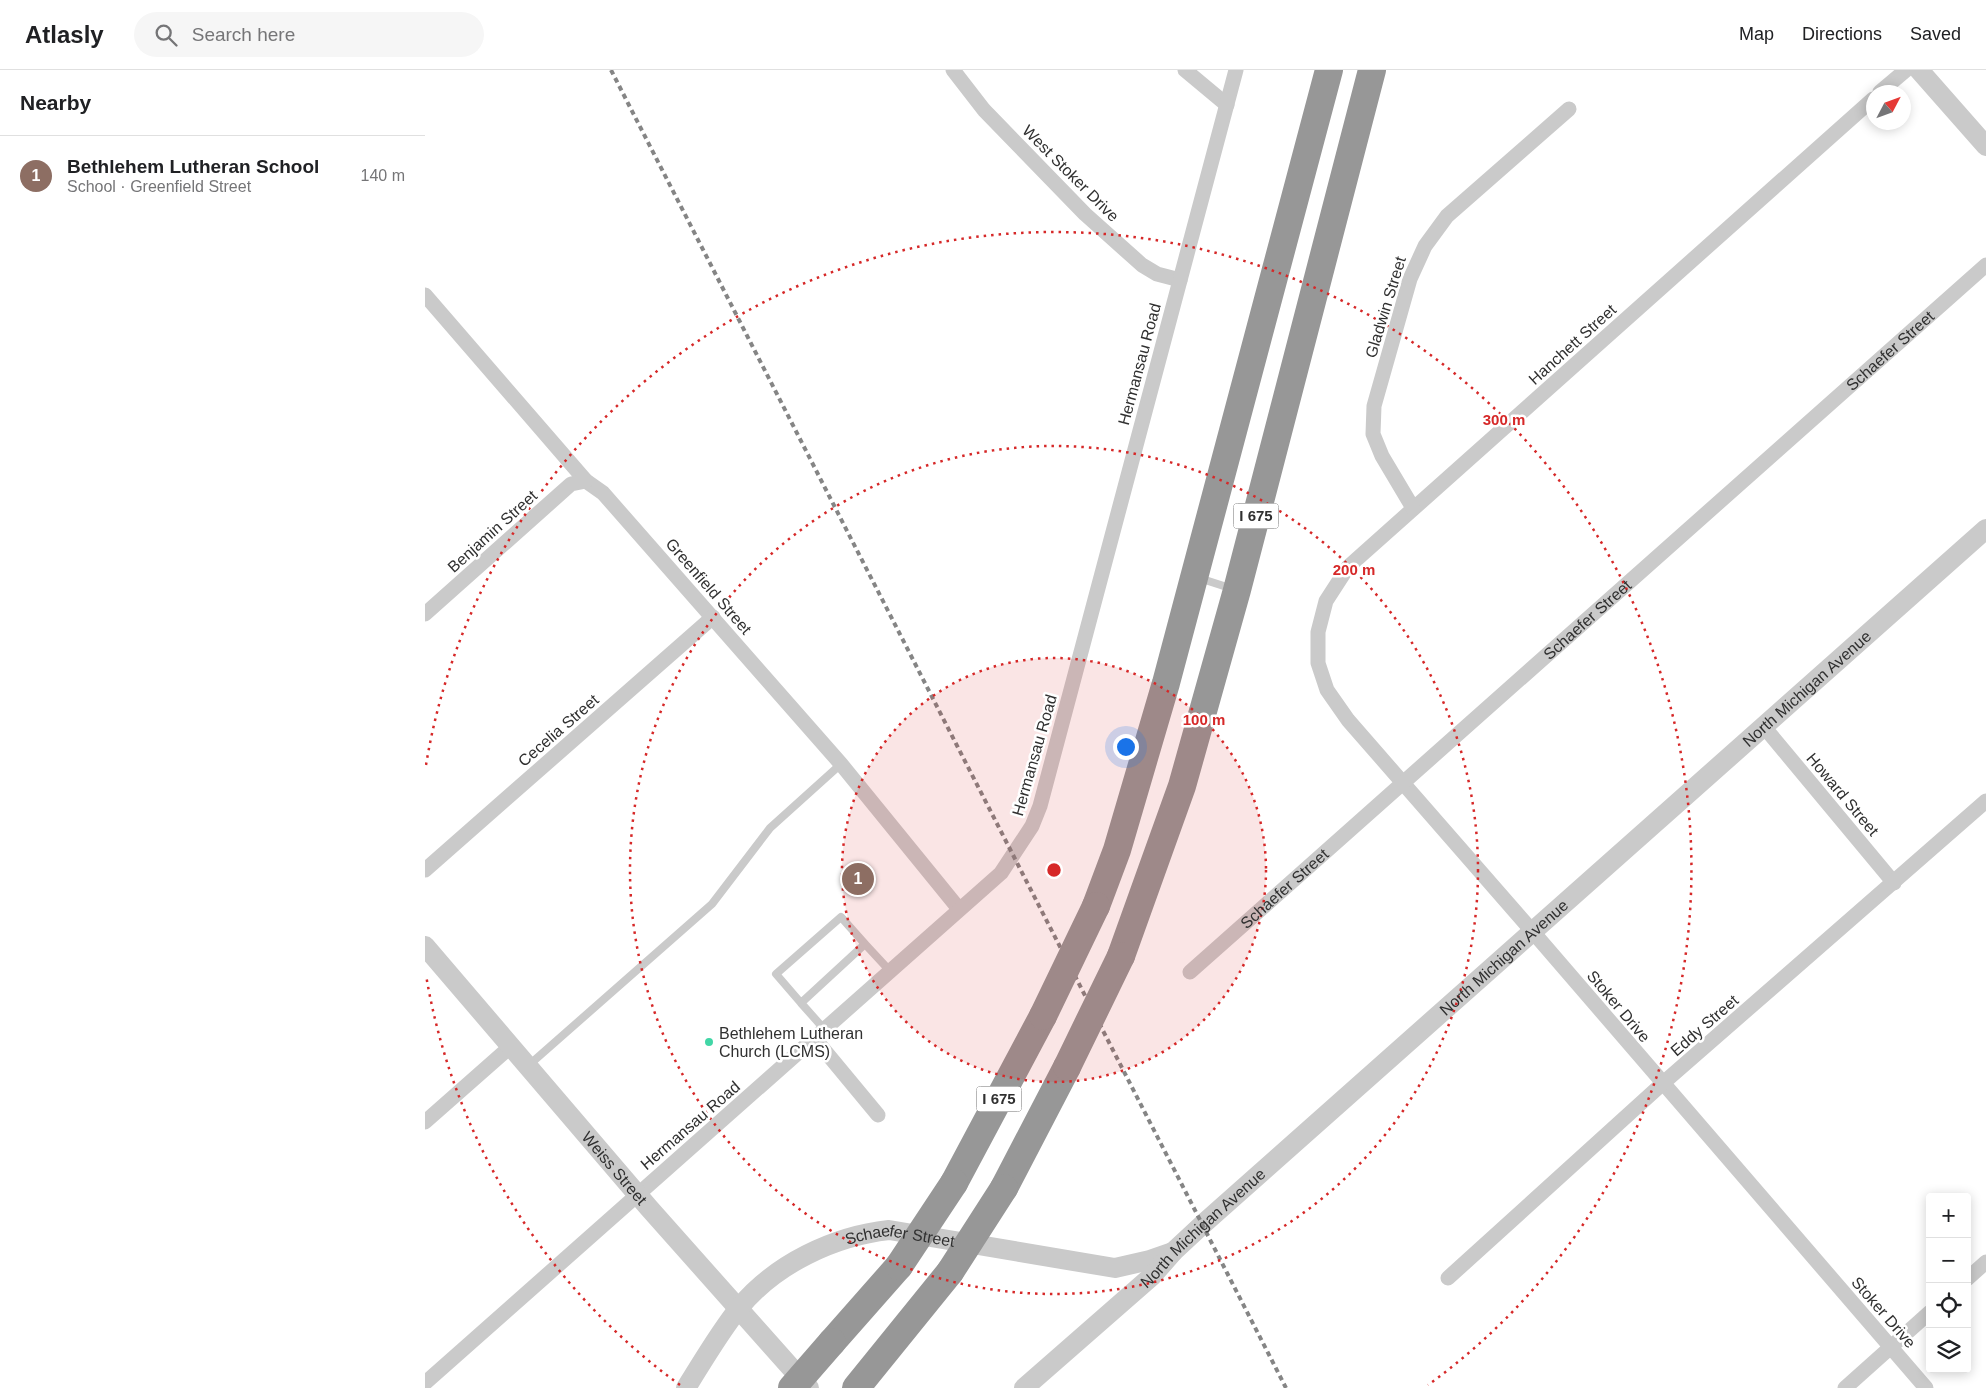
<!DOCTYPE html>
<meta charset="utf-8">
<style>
:root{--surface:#fff;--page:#f6f6f6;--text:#202124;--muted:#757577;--line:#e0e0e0;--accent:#ea580c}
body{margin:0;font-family:Helvetica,sans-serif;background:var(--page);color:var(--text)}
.controls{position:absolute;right:15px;bottom:15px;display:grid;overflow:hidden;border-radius:5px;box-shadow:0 2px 12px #0003}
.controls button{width:45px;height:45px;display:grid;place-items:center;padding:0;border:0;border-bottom:1px solid var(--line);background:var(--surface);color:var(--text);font:25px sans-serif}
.compass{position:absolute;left:1441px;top:15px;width:45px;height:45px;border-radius:50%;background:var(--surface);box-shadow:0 2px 12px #0003;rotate:49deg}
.you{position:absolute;left:700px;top:676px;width:18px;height:18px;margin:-12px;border:4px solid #fff;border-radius:50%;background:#1a73e8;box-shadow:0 0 0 8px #1a73e833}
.badge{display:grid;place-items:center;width:32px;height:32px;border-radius:50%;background:var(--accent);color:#fff;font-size:16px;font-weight:700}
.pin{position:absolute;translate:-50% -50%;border:2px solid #fff;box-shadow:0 1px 5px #0006}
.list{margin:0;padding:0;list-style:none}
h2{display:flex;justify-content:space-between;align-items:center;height:65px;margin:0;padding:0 20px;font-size:21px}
h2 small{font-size:16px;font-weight:400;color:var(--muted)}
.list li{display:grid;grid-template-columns:32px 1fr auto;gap:15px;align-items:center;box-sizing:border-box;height:80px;padding:0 20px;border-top:1px solid var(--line)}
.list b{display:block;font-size:19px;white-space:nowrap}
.list p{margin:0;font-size:16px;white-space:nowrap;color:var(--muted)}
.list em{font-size:16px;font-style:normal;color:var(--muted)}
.icon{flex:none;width:28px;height:28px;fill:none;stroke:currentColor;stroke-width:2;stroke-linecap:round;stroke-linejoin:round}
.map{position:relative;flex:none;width:1561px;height:1318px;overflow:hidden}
header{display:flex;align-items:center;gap:30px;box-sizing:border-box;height:70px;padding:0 25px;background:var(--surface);border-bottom:1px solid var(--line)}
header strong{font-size:24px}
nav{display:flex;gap:28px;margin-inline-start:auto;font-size:18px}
.search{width:350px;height:45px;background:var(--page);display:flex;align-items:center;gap:12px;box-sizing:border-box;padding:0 18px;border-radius:28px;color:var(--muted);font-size:19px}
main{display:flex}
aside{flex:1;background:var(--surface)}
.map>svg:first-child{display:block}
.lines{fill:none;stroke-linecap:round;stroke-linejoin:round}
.service{stroke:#cacaca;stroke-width:8}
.minor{stroke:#cacaca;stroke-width:15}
.tertiary{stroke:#cacaca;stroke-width:20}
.motorway{stroke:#979797;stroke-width:28}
.rail{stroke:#858585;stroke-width:4;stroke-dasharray:5 4;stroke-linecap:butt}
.motorway-bridge{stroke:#979797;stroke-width:28}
.ring{fill:none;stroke:#d62828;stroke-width:2.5;stroke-dasharray:2.5 5}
.poi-dot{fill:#42d6a6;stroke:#fff;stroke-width:2}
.labels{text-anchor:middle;stroke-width:5;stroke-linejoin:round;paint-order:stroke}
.shield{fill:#fff;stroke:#6e6e6e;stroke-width:1}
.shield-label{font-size:15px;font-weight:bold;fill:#303030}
.street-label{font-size:16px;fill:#303030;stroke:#fff}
.poi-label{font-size:16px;fill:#303030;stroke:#fff;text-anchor:start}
.centre{fill:#d62828;stroke:#fff;stroke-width:2.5}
.ring-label{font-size:15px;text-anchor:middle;font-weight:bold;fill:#d62828;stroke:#fff;stroke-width:5;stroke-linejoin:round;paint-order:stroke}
</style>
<header>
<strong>Atlasly</strong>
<div class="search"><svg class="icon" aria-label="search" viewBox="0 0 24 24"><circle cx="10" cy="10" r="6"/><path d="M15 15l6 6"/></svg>Search here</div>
<nav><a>Map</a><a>Directions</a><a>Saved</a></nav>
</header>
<main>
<aside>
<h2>Nearby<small></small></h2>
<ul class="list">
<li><span class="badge" style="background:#8d6e63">1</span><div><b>Bethlehem Lutheran School</b><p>School · Greenfield Street</p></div><em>140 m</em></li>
</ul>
</aside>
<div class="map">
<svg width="1561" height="1318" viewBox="0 0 1561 1318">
<rect width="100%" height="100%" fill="#fff"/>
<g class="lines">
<path class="service" d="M774 508 808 519
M376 933 351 904 416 847 440 874
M400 960 376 933 440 874 465 901
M104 995 287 834 345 758 416 694"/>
<g class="minor">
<path d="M528 0 559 40 660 144 717 195 732 204 755 210"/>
<path d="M760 0 802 35"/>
<path d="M1455 22 1481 0"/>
<path d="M1448 29 923 497 901 531 893 562V593L902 620 923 650 1108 862 1501 1318"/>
<path d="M0 225 161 411 178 423 416 694 534 839"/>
<path d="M988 438 957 386 948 364 949 336 985 209 1000 176 1022 146 1144 39"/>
<path d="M0 544 146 414 161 411"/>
<path d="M1340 658 1469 813"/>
<path d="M0 800 288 547"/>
<path id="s1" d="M765 902 1561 195"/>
<path d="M390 969 453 1045"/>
<path d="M0 1052 86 976"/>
<path d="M1023 1208 1237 1014 1561 731"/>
<path d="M1542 1209 1561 1192"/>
<path d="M0 1313 576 803 607 756 615 736 811 0"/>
<path d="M1420 1318 1505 1242"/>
</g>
<g class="tertiary">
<path d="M1494 0 1561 76"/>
<path id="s2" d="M0 876 224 1138 384 1318"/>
<path id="s3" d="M261 1318C278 1291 294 1263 314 1238 350 1194 409 1166 464 1160L690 1198 725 1190 748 1182"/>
<path id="s4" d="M599 1318 727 1206 749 1181 777 1155 1561 459"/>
</g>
<path class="motorway" d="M671 836 692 780 741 613 904 0
M696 886 757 716 812 520 947 0
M529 1113 618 946
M579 1118 642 997
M407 1272 474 1196
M431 1318 525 1202"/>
<path class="rail" d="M186 0 861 1318"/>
<path class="motorway-bridge" d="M618 946 671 836
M642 997 696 886
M474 1196 529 1113
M525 1202 579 1118
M367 1318 407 1272"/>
</g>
<circle cx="629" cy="800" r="212" fill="#d62828" fill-opacity=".12"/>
<g class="ring">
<circle cx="629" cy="800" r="212"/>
<circle cx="629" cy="800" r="424"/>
<path d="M255 1315A637 637 0 0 1 1 905M1 695A637 637 0 1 1 1003 1315"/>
</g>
<circle class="poi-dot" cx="284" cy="972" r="5"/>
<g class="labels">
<g class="shield">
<rect x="808.5" y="433.5" width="45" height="25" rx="4"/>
<rect x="551.5" y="1016.5" width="45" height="25" rx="4"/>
</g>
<g class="shield-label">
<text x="831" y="451">I 675</text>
<text x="574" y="1034">I 675</text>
</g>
<g class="street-label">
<text transform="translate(646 103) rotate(45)" y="6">West Stoker Drive</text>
<text transform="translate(960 237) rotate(-73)" y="6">Gladwin Street</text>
<text transform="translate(1147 274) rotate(-42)" y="6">Hanchett Street</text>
<text dy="6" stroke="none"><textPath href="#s1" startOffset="936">Schaefer Street</textPath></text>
<text transform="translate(714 294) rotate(-75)" y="6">Hermansau Road</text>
<text transform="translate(67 461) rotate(-42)" y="6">Benjamin Street</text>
<text transform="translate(284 516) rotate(49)" y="6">Greenfield Street</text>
<text dy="6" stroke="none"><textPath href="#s1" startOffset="531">Schaefer Street</textPath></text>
<text dy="6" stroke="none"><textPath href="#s4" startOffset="1050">North Michigan Avenue</textPath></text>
<text transform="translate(133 660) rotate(-41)" y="6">Cecelia Street</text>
<text transform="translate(609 685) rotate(-74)" y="6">Hermansau Road</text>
<text transform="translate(1418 724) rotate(50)" y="6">Howard Street</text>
<text dy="6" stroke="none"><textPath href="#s1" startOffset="126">Schaefer Street</textPath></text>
<text dy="6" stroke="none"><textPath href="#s4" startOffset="645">North Michigan Avenue</textPath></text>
<text transform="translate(1194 936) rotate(50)" y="6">Stoker Drive</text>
<text transform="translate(1279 955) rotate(-41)" y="6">Eddy Street</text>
<text transform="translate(265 1055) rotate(-41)" y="6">Hermansau Road</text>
<text dy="6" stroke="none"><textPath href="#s2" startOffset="292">Weiss Street</textPath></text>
<text dy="6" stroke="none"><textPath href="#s4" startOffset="240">North Michigan Avenue</textPath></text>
<text dy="6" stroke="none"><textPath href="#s3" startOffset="280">Schaefer Street</textPath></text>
<text transform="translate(1459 1242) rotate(49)" y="6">Stoker Drive</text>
</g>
<g class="poi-label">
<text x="294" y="969">Bethlehem Lutheran<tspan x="294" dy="18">Church (LCMS)</tspan></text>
</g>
</g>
<circle cx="629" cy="800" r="8" class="centre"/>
<g class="ring-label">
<text x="1079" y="355">300 m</text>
<text x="929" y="505">200 m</text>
<text x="779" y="655">100 m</text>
</g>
</svg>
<div class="controls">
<button>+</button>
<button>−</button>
<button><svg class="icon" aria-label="locate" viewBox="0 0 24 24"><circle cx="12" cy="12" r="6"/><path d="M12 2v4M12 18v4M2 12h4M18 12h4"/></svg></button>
<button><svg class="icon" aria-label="layers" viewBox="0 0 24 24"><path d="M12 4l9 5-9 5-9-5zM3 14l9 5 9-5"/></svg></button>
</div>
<svg class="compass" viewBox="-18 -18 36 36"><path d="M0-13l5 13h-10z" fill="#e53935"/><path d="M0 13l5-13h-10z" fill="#757577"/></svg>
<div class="you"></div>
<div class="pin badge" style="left:433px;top:809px;background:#8d6e63">1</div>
</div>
</main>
